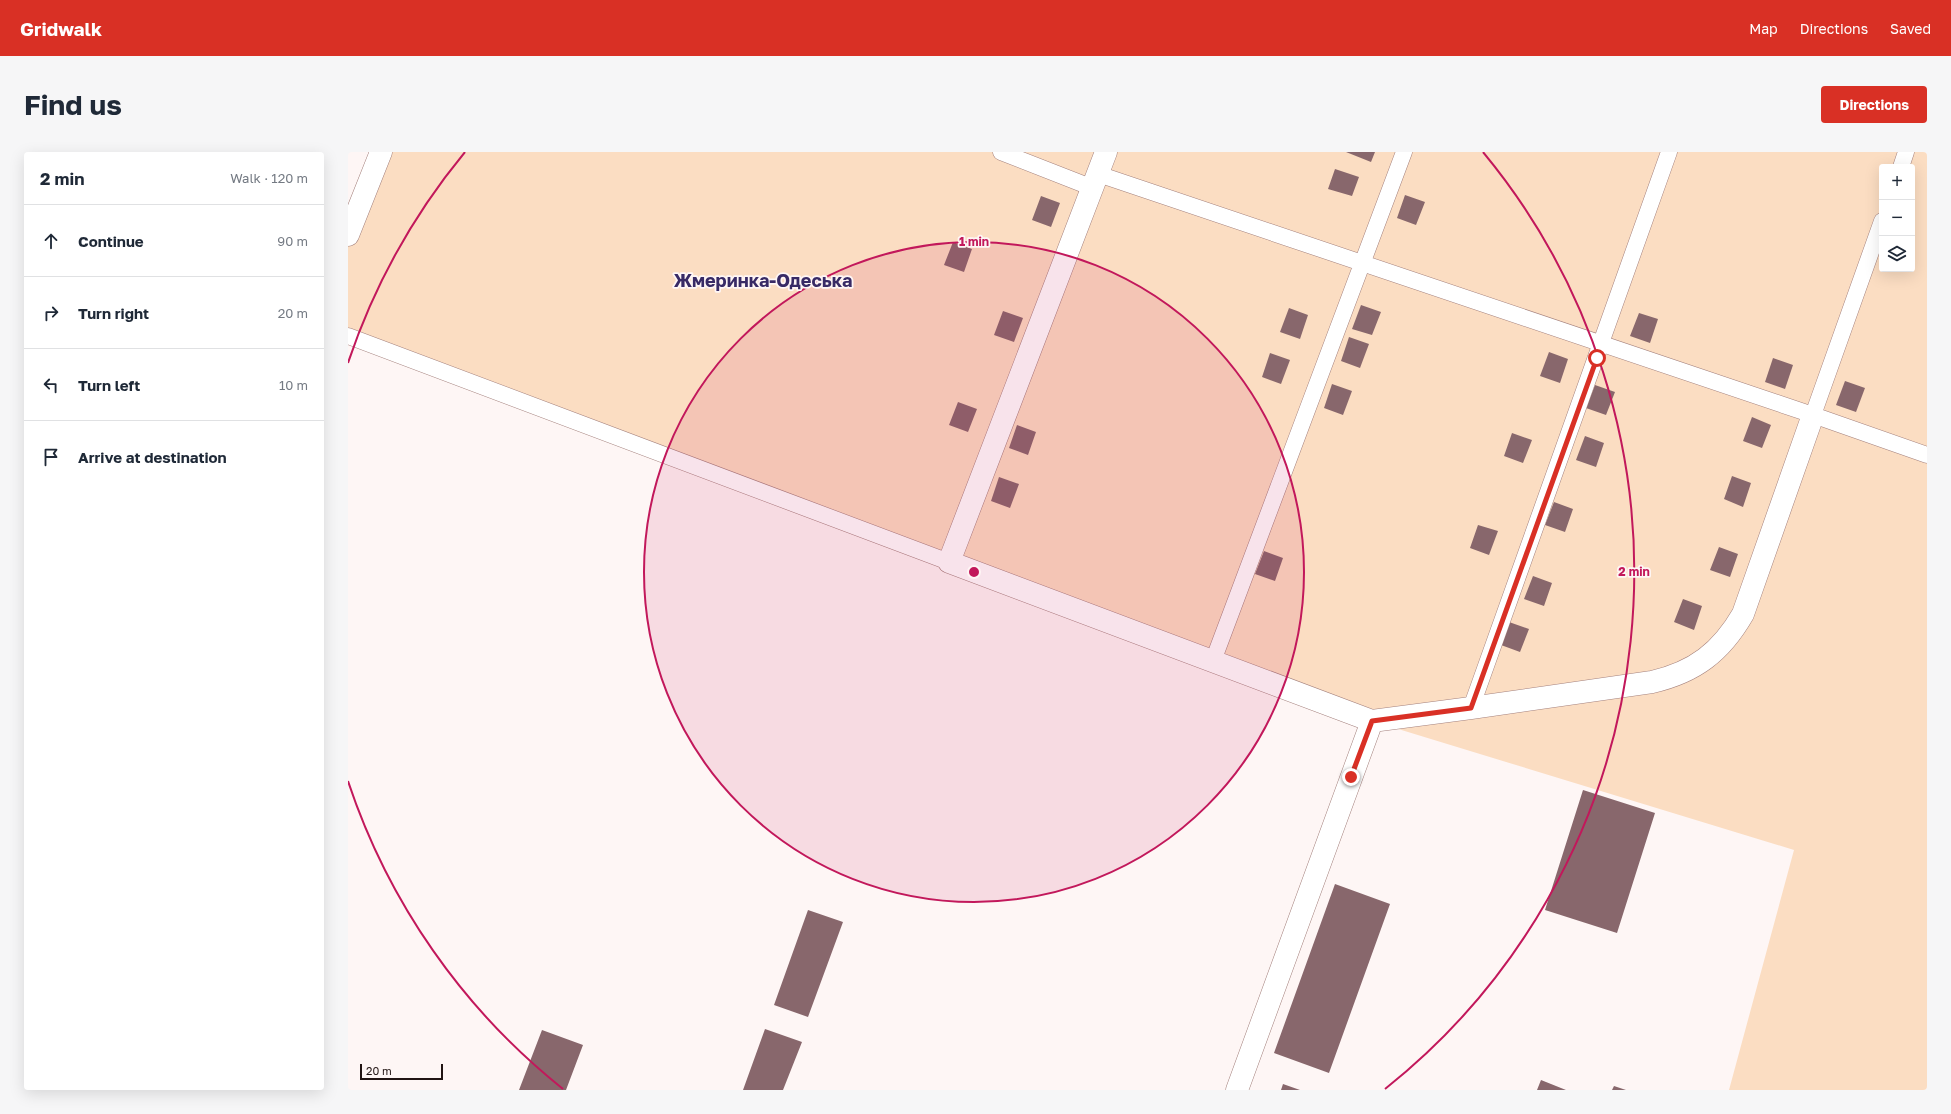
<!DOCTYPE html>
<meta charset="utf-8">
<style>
:root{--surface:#fff;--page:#f6f6f7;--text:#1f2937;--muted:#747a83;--line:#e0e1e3;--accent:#d93025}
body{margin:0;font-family:"Golos Text",sans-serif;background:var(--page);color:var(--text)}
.controls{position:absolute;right:12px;top:12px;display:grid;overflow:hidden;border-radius:4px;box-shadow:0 4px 16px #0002}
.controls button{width:36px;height:36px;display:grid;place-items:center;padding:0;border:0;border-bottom:1px solid var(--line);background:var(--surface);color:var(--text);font:20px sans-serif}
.scale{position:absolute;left:12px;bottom:10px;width:83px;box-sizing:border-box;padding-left:4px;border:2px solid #211413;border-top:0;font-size:11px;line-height:14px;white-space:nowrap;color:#211413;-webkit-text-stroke:3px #fef6f5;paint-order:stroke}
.stop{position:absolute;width:12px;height:12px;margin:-9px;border:3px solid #d93025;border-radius:50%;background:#fff}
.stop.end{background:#d93025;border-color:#fff;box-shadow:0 1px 4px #0008}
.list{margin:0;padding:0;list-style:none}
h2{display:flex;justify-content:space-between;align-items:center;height:52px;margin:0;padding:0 16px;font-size:17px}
h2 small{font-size:13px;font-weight:400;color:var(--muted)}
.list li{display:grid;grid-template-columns:26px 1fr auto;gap:12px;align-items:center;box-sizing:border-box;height:72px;padding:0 16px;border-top:1px solid var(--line)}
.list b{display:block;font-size:15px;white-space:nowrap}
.list em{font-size:13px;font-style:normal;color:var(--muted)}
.icon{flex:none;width:22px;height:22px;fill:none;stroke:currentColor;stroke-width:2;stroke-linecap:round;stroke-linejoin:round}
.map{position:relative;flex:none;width:1579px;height:938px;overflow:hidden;border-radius:4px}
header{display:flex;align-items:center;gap:24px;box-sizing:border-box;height:56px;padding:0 20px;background:var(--accent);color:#fff}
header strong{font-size:19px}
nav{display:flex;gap:22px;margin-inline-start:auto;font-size:14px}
.intro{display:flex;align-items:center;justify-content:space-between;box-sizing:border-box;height:96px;padding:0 24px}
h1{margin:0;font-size:28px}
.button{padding:10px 18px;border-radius:4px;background:var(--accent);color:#fff;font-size:14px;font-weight:700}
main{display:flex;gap:24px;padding:0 24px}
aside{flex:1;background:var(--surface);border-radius:4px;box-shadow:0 4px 16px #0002}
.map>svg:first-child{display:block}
.green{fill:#fbddc2;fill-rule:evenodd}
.building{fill:#88676c}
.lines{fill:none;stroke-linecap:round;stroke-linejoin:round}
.service-casing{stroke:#a4817d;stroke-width:17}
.minor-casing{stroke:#a4817d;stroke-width:23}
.service{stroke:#fff;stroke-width:16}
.minor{stroke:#fff;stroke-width:22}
.route{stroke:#d93025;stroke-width:5}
.ring{fill:none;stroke:#c2185b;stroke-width:2}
.labels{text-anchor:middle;stroke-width:3.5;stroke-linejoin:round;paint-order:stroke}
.district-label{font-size:18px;font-weight:bold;fill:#382a65;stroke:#fef6f5}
.centre{fill:#c2185b;stroke:#fef6f5;stroke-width:2}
.ring-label{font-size:12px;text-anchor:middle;font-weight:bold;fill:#c2185b;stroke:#fef6f5;stroke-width:3.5;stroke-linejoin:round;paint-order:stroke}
</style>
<header>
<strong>Gridwalk</strong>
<nav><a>Map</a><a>Directions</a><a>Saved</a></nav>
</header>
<div class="intro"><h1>Find us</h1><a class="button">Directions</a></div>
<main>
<aside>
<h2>2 min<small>Walk · 120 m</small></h2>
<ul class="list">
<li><svg class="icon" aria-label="ahead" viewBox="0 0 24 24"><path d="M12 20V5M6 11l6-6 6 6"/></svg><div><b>Continue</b></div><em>90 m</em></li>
<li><svg class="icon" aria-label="right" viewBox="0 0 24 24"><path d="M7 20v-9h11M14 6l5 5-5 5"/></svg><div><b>Turn right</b></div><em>20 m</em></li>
<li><svg class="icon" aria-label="left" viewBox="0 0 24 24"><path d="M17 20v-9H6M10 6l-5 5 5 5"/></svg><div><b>Turn left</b></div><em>10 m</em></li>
<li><svg class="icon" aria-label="arrive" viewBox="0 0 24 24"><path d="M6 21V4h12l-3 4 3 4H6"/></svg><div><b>Arrive at destination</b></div></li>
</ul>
</aside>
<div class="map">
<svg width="1579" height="938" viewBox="0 0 1579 938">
<rect width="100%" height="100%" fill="#fef6f5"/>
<path class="green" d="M33 0H1579V938H1381L1446 698 1024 569 0 184V83ZM1534 15H1564V117H1534Z"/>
<path class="building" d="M998 0H1027L1023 10Z
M987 17 1011 25 1004 44 980 37Z
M1057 43 1077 50 1068 73 1049 66Z
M693 44 712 51 703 75 684 68Z
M605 90 624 97 616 120 596 113Z
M1013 153 1033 160 1024 183 1004 177Z
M941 156 960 163 952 187 932 180Z
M655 159 675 166 666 190 646 183Z
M1291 161 1310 167 1302 191 1282 184Z
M1001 185 1021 192 1012 216 993 209Z
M1201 200 1220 207 1212 231 1192 224Z
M922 201 942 208 933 232 914 225Z
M1425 206 1445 213 1437 237 1417 230Z
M1497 229 1517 236 1508 260 1488 253Z
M984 232 1004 239 995 263 976 256Z
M1247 233 1267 240 1258 263 1238 256Z
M610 250 629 257 620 280 601 273Z
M1404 265 1423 273 1414 296 1395 289Z
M669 273 688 280 680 303 661 296Z
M1164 281 1184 288 1175 311 1156 304Z
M1237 284 1256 291 1248 315 1228 308Z
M1384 324 1403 331 1395 355 1376 347Z
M651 325 671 332 662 356 643 349Z
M1206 350 1225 357 1217 380 1197 373Z
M1130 373 1150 379 1141 403 1122 396Z
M1371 395 1390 402 1382 425 1362 418Z
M916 399 935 406 927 429 907 422Z
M1185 424 1204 431 1196 454 1176 447Z
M1335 447 1354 454 1346 478 1326 470Z
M1161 470 1181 477 1172 500 1153 493Z
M1235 638 1307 661 1269 781 1197 758Z
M987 732 1042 752 981 921 926 901Z
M460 758 495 770 460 865 426 853Z
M417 877 454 890 435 938H395Z
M194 878 235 893 218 938H171Z
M1193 928 1218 938H1189Z
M935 932 952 938H933Z
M1266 934 1278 938H1264Z"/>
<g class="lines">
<g class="service-casing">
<path id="service" d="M653 0 745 36
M1553 15 1558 0
M750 22 1465 263 1534 69
M0 184 601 410
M1465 263 1579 303
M865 509 1056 0
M1123 556 1321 0"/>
</g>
<g class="minor-casing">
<path id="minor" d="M758 0 601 410 1024 569 889 938
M0 83 33 0
M1024 569 1123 556 1304 530C1347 520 1373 500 1395 462L1465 263"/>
</g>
<use href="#service" class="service"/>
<use href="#minor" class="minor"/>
</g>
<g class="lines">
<path class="route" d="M1003 625 1024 569 1123 556 1249 206"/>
</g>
<circle cx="626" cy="420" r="330" fill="#c2185b" fill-opacity=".12"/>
<g class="ring">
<circle cx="626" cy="420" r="330"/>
<path d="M215 937A660 660 0 0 1 0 629M0 211A660 660 0 0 1 117 0M1135 0A660 660 0 0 1 1037 937"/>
</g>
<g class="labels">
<g class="district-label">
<text x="415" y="135">Жмеринка-Одеська</text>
</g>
</g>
<circle cx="626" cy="420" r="6" class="centre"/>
<g class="ring-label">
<text x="626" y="94">1 min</text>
<text x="1286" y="424">2 min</text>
</g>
</svg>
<div class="controls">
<button>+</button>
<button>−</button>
<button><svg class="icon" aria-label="layers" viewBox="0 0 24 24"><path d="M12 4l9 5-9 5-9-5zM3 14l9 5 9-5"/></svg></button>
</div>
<div class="scale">20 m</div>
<div class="stop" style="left:1249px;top:206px"></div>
<div class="stop end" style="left:1003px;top:625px"></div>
</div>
</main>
